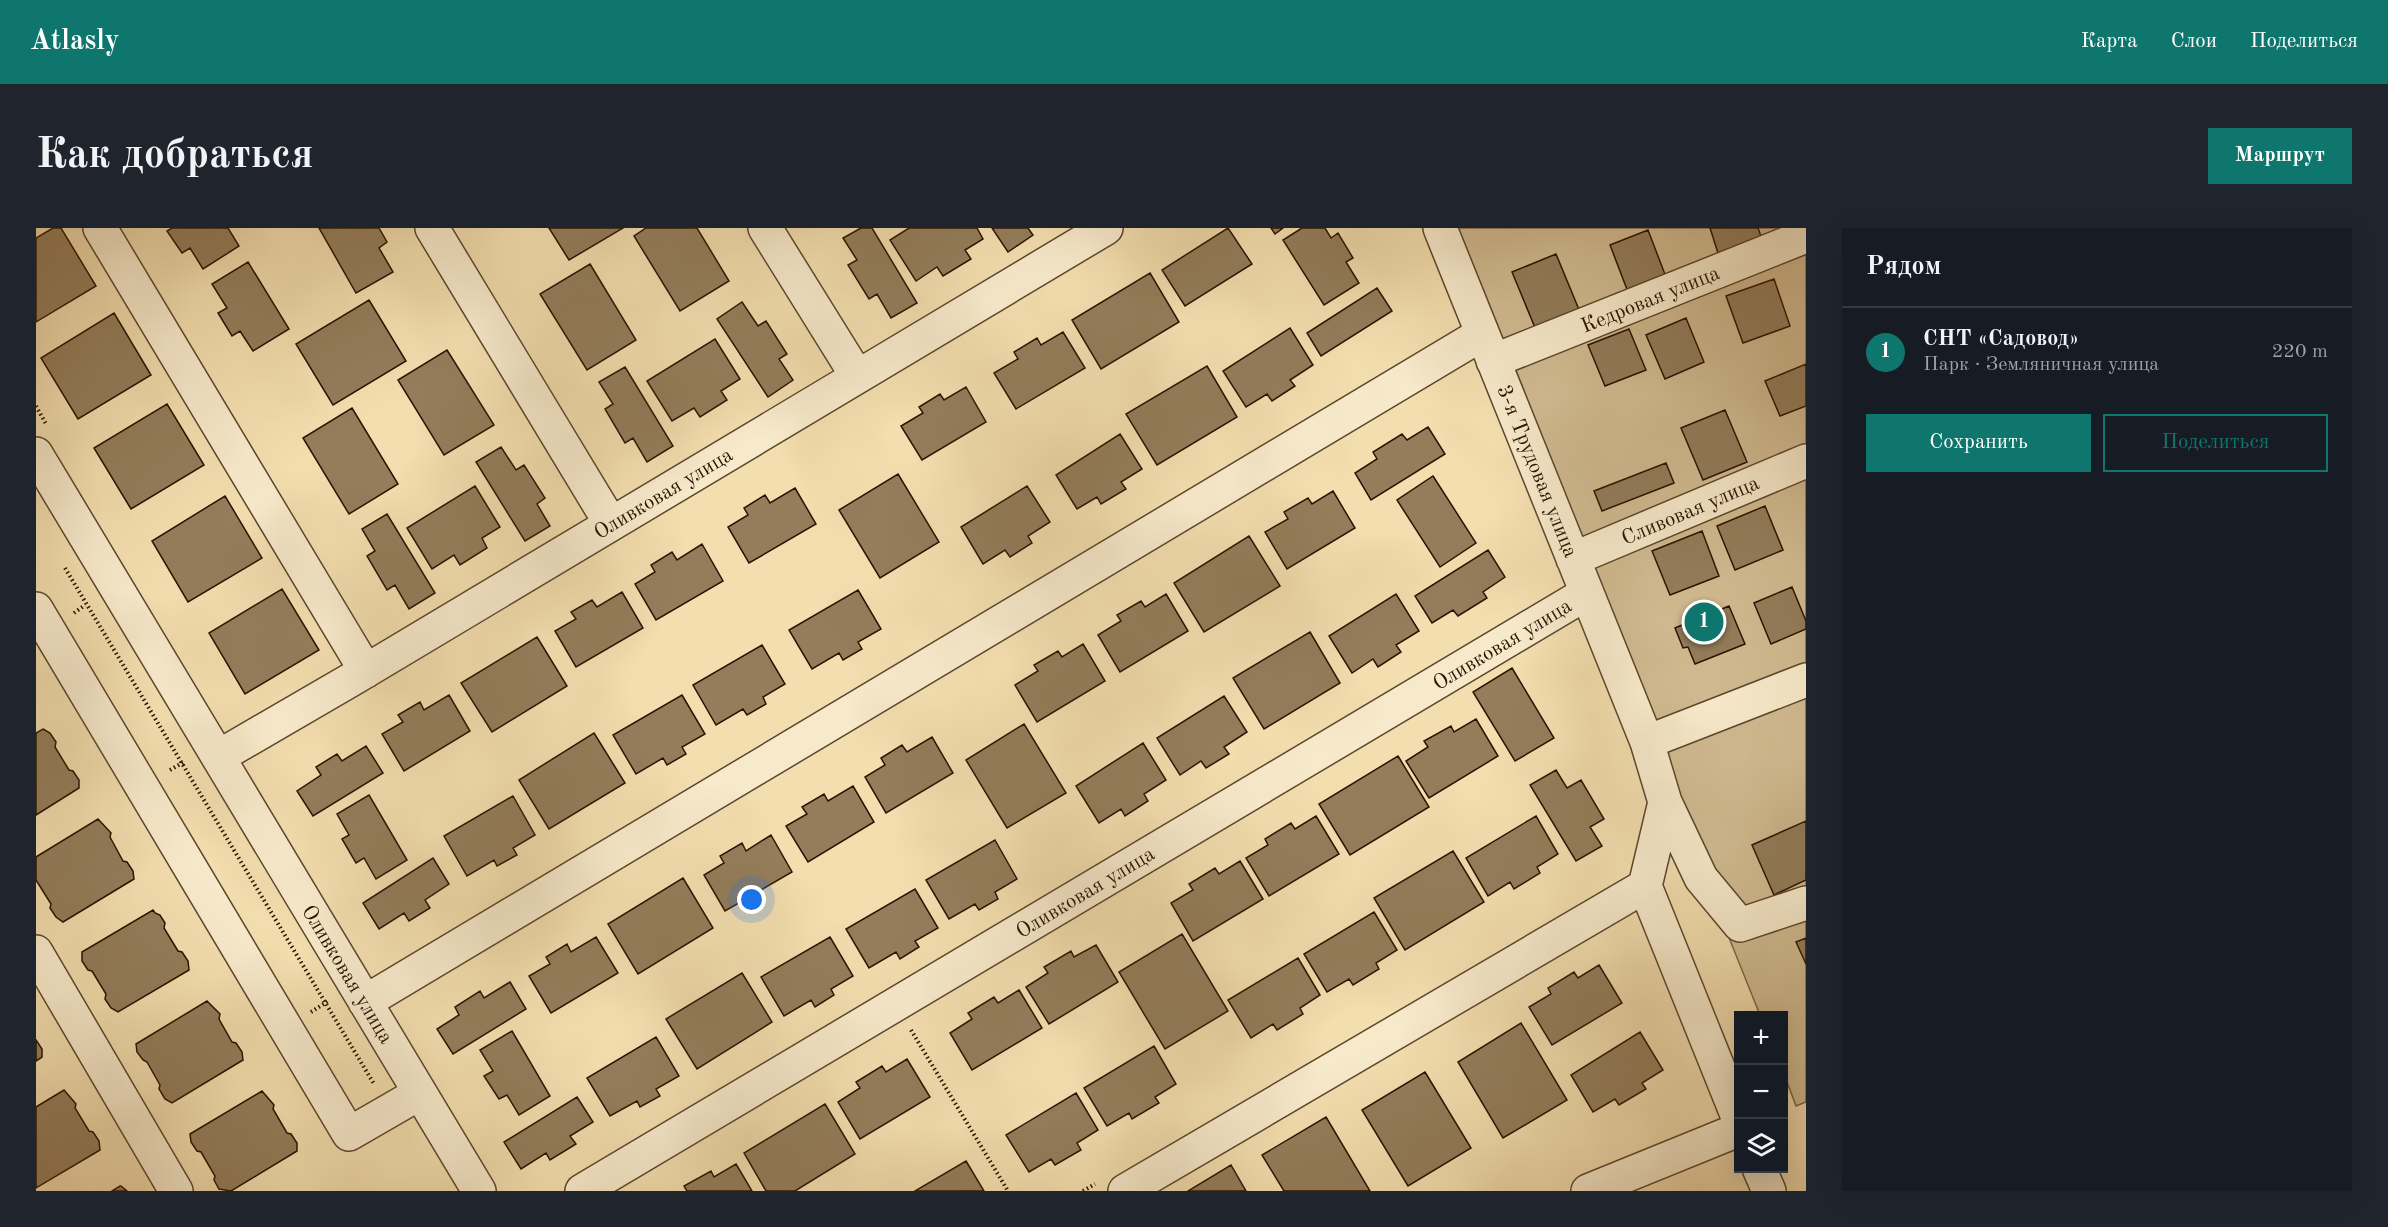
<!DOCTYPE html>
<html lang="ru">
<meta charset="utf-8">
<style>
:root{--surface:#171b24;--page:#20242c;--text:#f1f3f6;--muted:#9ea1a6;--line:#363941;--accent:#0f766e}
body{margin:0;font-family:"Old Standard TT",serif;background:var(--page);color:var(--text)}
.controls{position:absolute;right:18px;bottom:18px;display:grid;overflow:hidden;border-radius:0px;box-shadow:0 6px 24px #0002}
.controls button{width:54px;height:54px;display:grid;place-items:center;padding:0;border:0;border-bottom:2px solid var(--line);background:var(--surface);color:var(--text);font:30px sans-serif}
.you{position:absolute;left:716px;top:672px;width:21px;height:21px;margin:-15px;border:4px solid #fff;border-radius:50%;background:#1a73e8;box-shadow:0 0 0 9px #1a73e833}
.badge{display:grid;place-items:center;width:39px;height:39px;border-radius:50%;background:var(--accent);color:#fff;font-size:20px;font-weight:700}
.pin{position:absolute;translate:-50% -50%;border:3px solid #fff;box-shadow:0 2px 6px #0006}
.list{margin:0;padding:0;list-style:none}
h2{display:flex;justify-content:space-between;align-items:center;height:78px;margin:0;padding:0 24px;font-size:26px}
h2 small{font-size:20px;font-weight:400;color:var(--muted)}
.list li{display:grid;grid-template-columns:39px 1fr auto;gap:18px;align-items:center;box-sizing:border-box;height:90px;padding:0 24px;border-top:2px solid var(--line)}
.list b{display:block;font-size:22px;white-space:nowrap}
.list p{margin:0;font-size:20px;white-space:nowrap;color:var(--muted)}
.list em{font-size:20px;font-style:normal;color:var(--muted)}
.actions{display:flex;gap:12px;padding:18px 24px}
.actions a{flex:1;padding:14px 0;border:2px solid var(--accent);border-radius:0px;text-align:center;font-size:21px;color:var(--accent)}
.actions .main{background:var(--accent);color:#fff}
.icon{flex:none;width:33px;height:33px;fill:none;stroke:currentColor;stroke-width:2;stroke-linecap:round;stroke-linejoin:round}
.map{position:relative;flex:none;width:1770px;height:963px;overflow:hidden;border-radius:0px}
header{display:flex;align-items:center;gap:36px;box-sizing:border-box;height:84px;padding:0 30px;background:var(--accent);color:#fff}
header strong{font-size:28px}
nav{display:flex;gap:33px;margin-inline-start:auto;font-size:21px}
.intro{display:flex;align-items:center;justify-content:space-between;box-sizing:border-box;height:144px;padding:0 36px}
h1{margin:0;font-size:42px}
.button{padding:15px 27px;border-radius:0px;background:var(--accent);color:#fff;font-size:21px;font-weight:700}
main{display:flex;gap:36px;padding:0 36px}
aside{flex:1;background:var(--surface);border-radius:0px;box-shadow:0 6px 24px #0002}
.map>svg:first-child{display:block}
.green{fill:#d1bb91;stroke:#7e6748;stroke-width:1.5}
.building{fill:#937d5b;stroke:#2b1300;stroke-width:1.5}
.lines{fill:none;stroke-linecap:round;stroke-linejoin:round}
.minor-casing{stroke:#5d462c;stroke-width:36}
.path{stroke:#2b1300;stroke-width:4;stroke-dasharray:1.5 3;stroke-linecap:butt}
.minor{stroke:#f7eacb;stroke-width:33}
.labels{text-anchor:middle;stroke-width:6;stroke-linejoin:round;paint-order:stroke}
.street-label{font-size:21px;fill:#2b1300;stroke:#f7eacb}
</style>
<header>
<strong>Atlasly</strong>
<nav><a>Карта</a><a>Слои</a><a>Поделиться</a></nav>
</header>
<div class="intro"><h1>Как добраться</h1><a class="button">Маршрут</a></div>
<main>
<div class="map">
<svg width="1770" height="963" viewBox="0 0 1770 963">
<rect width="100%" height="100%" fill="#f3deaf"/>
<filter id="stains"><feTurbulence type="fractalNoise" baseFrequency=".00333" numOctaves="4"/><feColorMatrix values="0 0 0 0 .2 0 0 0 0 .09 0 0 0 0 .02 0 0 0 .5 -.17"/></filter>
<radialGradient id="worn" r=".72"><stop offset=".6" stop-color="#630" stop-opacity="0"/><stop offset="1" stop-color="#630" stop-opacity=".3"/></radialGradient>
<path class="green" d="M1409 0H1770V874L1760 878 1748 846V788L1724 787Z"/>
<path class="building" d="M17 0H25L60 58 0 94V10Z
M136 0H192L203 18 167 41 154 20 146 25 131 3Z
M283 0H343L351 14 343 20 357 44 320 65Z
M513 0H587L533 32Z
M610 0H661L693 53 644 83 598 8Z
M825 0H836L881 75 855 90 841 66 833 71 812 37 821 32 807 10Z
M873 0H941L947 11 929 22 935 31 907 48 901 39 880 53 854 12Z
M956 0H992L997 7 972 24Z
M1192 0 1216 36 1149 78 1126 42Z
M1235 0H1247L1239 6Z
M1266 0H1289L1295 10 1302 5 1317 30 1310 34 1323 55 1288 77 1247 12Z
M1674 0H1722L1726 11 1682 25Z
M1612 2 1630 49 1592 64 1574 17Z
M1520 26 1544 84 1500 102 1476 44Z
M212 34 253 101 217 123 204 103 196 108 182 85 191 80 176 56Z
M554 36 600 112 551 142 504 66Z
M1114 45 1143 94 1065 141 1036 92Z
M1738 51 1754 98 1707 115 1690 68Z
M1341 60 1356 83 1285 128 1271 105Z
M333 72 370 133 297 177 260 116Z
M706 74 722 98 730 93 751 126 743 131 757 152 732 169 681 91Z
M78 85 115 147 42 191 5 130Z
M1650 90 1668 134 1629 151 1610 107Z
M1254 100 1277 137 1254 152 1259 158 1236 173 1231 166 1210 179 1187 143Z
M1593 101 1610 142 1569 158 1552 117Z
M1027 104 1049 140 980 181 958 145 982 131 978 124 1001 110 1005 117Z
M679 111 704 151 685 163 691 172 664 189 658 180 636 193 611 153Z
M411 122 458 197 408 227 362 152Z
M1770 136V178L1744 188 1729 153Z
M1171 138 1201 189 1121 237 1090 186Z
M589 139 637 218 611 234 597 210 589 215 569 181 577 176 563 154Z
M930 159 950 194 886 232 865 198 887 185 883 179 904 166 908 172Z
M131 176 168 237 95 281 58 220Z
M316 180 362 256 313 286 267 210Z
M1689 182 1711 234 1667 252 1645 200Z
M1392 199 1409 226 1335 272 1319 245 1341 231 1337 224 1366 206 1371 212Z
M1084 206 1106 241 1085 254 1090 261 1065 276 1061 269 1041 281 1020 247Z
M465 219 480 242 488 237 509 270 501 276 514 298 489 313 440 234Z
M1630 235 1638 255 1566 283 1558 263Z
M862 246 903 314 844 350 803 282Z
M1397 248 1440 315 1404 339 1361 272Z
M439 258 464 299 446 310 451 320 424 337 418 327 396 341 371 300Z
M991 258 1014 294 992 308 996 315 974 329 969 322 947 336 925 299Z
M759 260 780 296 713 335 692 299 712 287 708 280 729 267 734 275Z
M1297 263 1319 300 1251 341 1229 304 1252 291 1248 284 1272 270 1276 276Z
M189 268 226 330 152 374 116 313Z
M1729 278 1747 322 1699 342 1681 298Z
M351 286 399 365 373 381 359 357 351 362 331 328 339 323 326 301Z
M1666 303 1683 348 1634 367 1616 323Z
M1213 308 1244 358 1168 404 1138 355Z
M666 316 687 353 620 392 599 356 619 344 615 337 636 324 641 332Z
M1452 322 1469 349 1447 364 1451 370 1422 388 1417 382 1396 395 1379 368Z
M1756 359 1770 393V401L1735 416 1718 375Z
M246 361 283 422 209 466 173 405Z
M822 362 845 401 822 414 826 421 807 432 803 425 776 441 753 402Z
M586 364 607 400 540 439 519 403 540 391 535 384 556 372 561 379Z
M1130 366 1152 403 1084 444 1062 407 1085 393 1081 387 1105 373 1109 379Z
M1360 366 1383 403 1360 417 1365 424 1342 439 1337 431 1316 445 1293 408Z
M1693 378 1709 416 1659 436 1652 419 1647 420 1639 400Z
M1274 404 1304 455 1228 501 1197 450Z
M501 409 531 458 456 504 425 455Z
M1047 416 1069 453 1001 494 979 457 1002 443 998 437 1022 423 1026 429Z
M726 417 749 456 727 469 730 476 711 487 707 481 680 497 657 457Z
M1476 440 1518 510 1479 533 1437 464Z
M413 467 434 503 368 543 346 506 367 494 362 487 384 474 388 482Z
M646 467 669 506 646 519 650 526 631 537 627 530 600 546 577 507Z
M1188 468 1211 504 1188 519 1193 526 1170 540 1165 533 1144 547 1121 510Z
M1440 491 1462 528 1393 570 1370 533 1392 519 1388 513 1415 498 1418 504Z
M988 496 1030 565 971 600 930 532Z
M7 501 14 505 20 514 19 519 33 542 37 543 43 552V560L0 587V505Z
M558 505 589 555 513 601 483 552Z
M896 509 917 545 850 585 829 549 849 537 845 530 866 517 871 524Z
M1107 515 1130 552 1108 566 1112 573 1089 588 1085 581 1063 595 1040 558Z
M330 518 347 545 277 588 261 563 285 547 280 539 301 526 306 533Z
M1362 528 1393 579 1314 627 1283 576Z
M1520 542 1531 560 1545 552 1568 591 1554 599 1566 618 1540 633 1494 557Z
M817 558 838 594 772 634 750 598 771 586 766 579 788 566 792 573Z
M333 567 371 632 340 651 328 630 320 635 306 611 313 607 301 586Z
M477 568 499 607 477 620 481 627 461 638 458 632 431 648 408 608Z
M1280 588 1303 626 1233 668 1210 630 1232 617 1229 611 1255 595 1259 601Z
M1500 588 1522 626 1501 639 1504 645 1478 661 1474 654 1452 668 1430 630Z
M62 591 75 605 74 609 87 633 91 634 97 643 98 651 27 694 20 689 14 680 15 676 0 652V629Z
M1770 593V652L1738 667 1716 617Z
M735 607 756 644 689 683 668 647 688 635 684 628 706 615 710 623Z
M959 612 981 651 959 664 962 671 943 682 939 676 913 691 890 652Z
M1417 623 1448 674 1369 722 1338 670Z
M397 630 413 656 389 672 394 680 373 693 368 685 343 701 327 675Z
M1204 633 1227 671 1157 713 1135 675 1157 662 1153 656 1179 640 1183 646Z
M647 650 677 700 602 746 572 696Z
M879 661 902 700 879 713 883 719 864 731 860 724 833 740 810 701Z
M117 682 119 685 124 687 129 695 128 700 142 723 146 724 152 733 153 742 82 784 75 780 69 771 70 766 56 743 52 742 46 733V724Z
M1338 684 1361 722 1340 735 1343 741 1317 757 1313 751 1291 764 1268 726Z
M1146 706 1192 783 1129 821 1083 744Z
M560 709 582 745 515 785 493 748 514 736 510 729 531 716 535 724Z
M794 709 817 748 795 761 798 767 779 779 775 772 748 788 725 749Z
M1770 710V736L1760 714Z
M1060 717 1082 754 1013 796 990 759 1012 745 1008 739 1035 723 1038 729Z
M1262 730 1284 767 1264 780 1267 786 1241 802 1237 796 1215 810 1192 772Z
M1563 737 1586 775 1516 817 1493 779 1515 766 1512 760 1538 744 1542 750Z
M706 745 736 794 661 841 630 791Z
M474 754 490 781 417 826 401 801 423 787 419 779 444 763 448 770Z
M983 762 1006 800 936 842 914 805 936 791 932 785 958 769 962 775Z
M171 773 184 786 183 791 196 814 200 815 206 824 207 832 136 875 129 871 123 861 124 857 111 834 107 832 101 824 100 816Z
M1485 795 1531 872 1467 910 1422 834Z
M476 803 514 868 483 887 471 867 463 871 448 848 457 843 444 822Z
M1604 804 1627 842 1606 855 1610 861 1583 877 1579 871 1557 884 1535 847Z
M620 809 643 848 620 861 624 868 604 879 601 873 574 888 551 850Z
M0 812 6 821V829L0 833Z
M1118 818 1140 856 1119 869 1123 875 1096 891 1093 885 1071 898 1048 860Z
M871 831 894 869 824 911 802 874 824 860 820 854 846 838 850 844Z
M1389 844 1435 920 1372 958 1326 882Z
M28 862 40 876 39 880 53 903 57 904 63 913 64 922 0 960V879Z
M226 863 238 877 237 881 251 905 255 906 261 915V923L195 963 183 961 178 952 179 948 165 924 161 923 155 914 154 906Z
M1040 865 1062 902 1041 915 1045 922 1019 937 1015 931 993 944 970 907Z
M541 869 557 894 534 908 540 916 514 932 510 925 485 941 468 914Z
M789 876 819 926 759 963H730L708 925Z
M1290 889 1334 963H1248L1226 927Z
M930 933 948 963H879Z
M700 936 716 963H651L648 958 675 943 678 949Z
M1195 937 1210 963H1152Z
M85 958 91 963H76L84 958Z"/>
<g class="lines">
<g class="minor-casing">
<path id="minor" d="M64 0 330 443
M396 0 575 296
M729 0 821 148
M1404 0 1611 514 1629 574 1609 658
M1457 133 1770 8
M0 226 443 963
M1537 331 1770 233
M0 381 313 906 384 865
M1611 514 1770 452
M182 529 318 450 1070 0
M1629 574 1665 650 1704 697 1770 675
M1609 658 1702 889
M0 724 140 963
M329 774 1446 106
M1723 940 1733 963
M546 963 1551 365
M1089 963 1609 658
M1552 963 1702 902"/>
</g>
<path class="path" d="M0 178 10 196
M29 340 338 856
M38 385 49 377
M134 542 148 534
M275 784 294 772
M875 802 972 963
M1047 963 1059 956"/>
<use href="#minor" class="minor"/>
</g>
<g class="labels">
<g class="street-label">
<text transform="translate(1614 71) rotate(-22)" y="7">Кедровая улица</text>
<text transform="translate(1502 243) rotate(68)" y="7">3-я Трудовая улица</text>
<text transform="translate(627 265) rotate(-31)" y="7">Оливковая улица</text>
<text transform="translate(1654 282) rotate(-23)" y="7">Сливовая улица</text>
<text transform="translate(1466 416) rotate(-31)" y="7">Оливковая улица</text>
<text transform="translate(1049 664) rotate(-31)" y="7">Оливковая улица</text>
<text transform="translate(312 746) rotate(59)" y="7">Оливковая улица</text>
</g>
</g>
<rect width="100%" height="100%" filter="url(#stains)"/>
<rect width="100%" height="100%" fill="url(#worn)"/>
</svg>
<div class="controls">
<button>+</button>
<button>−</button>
<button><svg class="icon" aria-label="layers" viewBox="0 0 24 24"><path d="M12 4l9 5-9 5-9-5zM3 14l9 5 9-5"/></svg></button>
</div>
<div class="you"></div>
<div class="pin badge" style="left:1668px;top:394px">1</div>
</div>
<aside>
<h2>Рядом<small></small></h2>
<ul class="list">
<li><span class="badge">1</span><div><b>СНТ «Садовод»</b><p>Парк · Земляничная улица</p></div><em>220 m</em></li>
</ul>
<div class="actions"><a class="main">Сохранить</a><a>Поделиться</a></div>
</aside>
</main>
